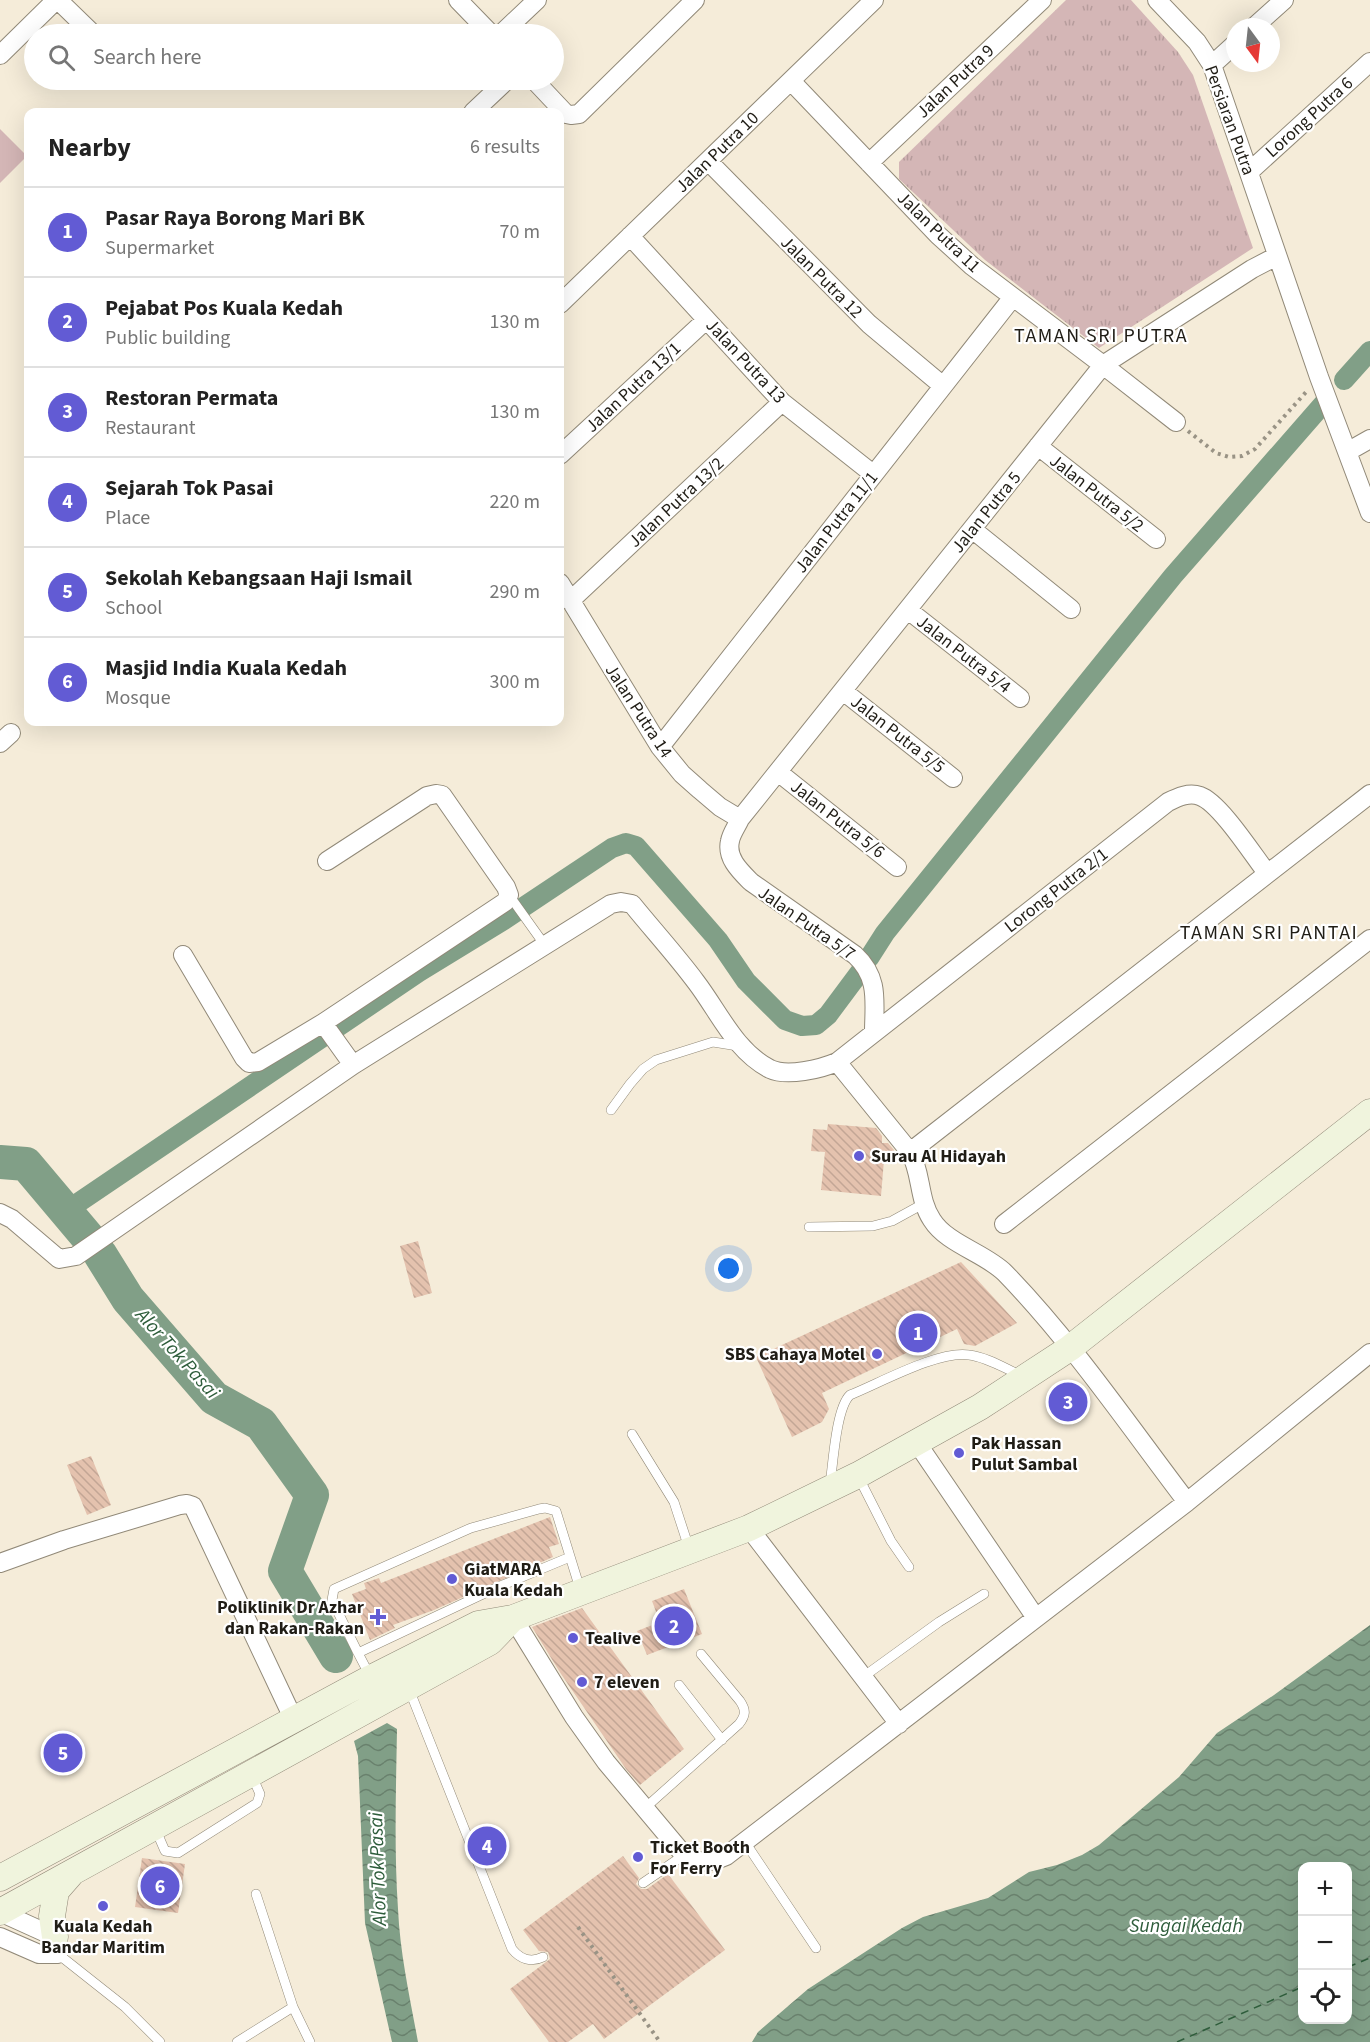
<!DOCTYPE html>
<meta charset="utf-8">
<style>
:root{--surface:#fff;--page:#f6f6f6;--text:#222;--muted:#767676;--line:#e0e0e0;--accent:#625bd4}
body{margin:0;font-family:"Source Sans 3",sans-serif;background:var(--page);color:var(--text)}
.controls{position:absolute;right:18px;bottom:18px;display:grid;overflow:hidden;border-radius:12px;box-shadow:0 6px 24px #0002}
.controls button{width:54px;height:54px;display:grid;place-items:center;padding:0;border:0;border-bottom:2px solid var(--line);background:var(--surface);color:var(--text);font:30px sans-serif}
.compass{position:absolute;left:1226px;top:18px;width:54px;height:54px;border-radius:50%;background:var(--surface);box-shadow:0 6px 24px #0002;rotate:165deg}
.you{position:absolute;left:729px;top:1269px;width:21px;height:21px;margin:-15px;border:4px solid #fff;border-radius:50%;background:#1a73e8;box-shadow:0 0 0 9px #1a73e833}
.badge{display:grid;place-items:center;width:39px;height:39px;border-radius:50%;background:var(--accent);color:#fff;font-size:20px;font-weight:700}
.pin{position:absolute;translate:-50% -50%;border:3px solid #fff;box-shadow:0 2px 6px #0006}
.list{margin:0;padding:0;list-style:none}
h2{display:flex;justify-content:space-between;align-items:center;height:78px;margin:0;padding:0 24px;font-size:26px}
h2 small{font-size:20px;font-weight:400;color:var(--muted)}
.list li{display:grid;grid-template-columns:39px 1fr auto;gap:18px;align-items:center;box-sizing:border-box;height:90px;padding:0 24px;border-top:2px solid var(--line)}
.list b{display:block;font-size:22px;white-space:nowrap}
.list p{margin:0;font-size:20px;white-space:nowrap;color:var(--muted)}
.list em{font-size:20px;font-style:normal;color:var(--muted)}
.icon{flex:none;width:33px;height:33px;fill:none;stroke:currentColor;stroke-width:2;stroke-linecap:round;stroke-linejoin:round}
.map{position:relative;flex:none;width:1370px;height:2042px;overflow:hidden}
.search{position:absolute;background:var(--surface);box-shadow:0 6px 24px #0002;left:24px;top:24px;width:540px;height:66px;display:flex;align-items:center;gap:15px;box-sizing:border-box;padding:0 21px;border-radius:33px;color:var(--muted);font-size:22px}
.panel{position:absolute;background:var(--surface);box-shadow:0 6px 24px #0002;left:24px;top:108px;width:540px;height:618px;border-radius:12px}
.map>svg:first-child{display:block}
.green{fill:#d4b6b6}
.park{fill:url(#park-tufts)}
.water{fill:url(#water-waves);fill-rule:evenodd}
.lines{fill:none;stroke-linecap:round;stroke-linejoin:round}
.canal{stroke:#819f87;stroke-width:20}
.river{stroke:#819f87;stroke-width:34}
.ferry{stroke:#2e5d3b;stroke-width:1.5;stroke-dasharray:8 6;stroke-linecap:butt}
.building{fill:url(#building-back-hatch)}
.service-casing{stroke:#918978;stroke-width:10}
.minor-casing{stroke:#918978;stroke-width:20}
.secondary-casing{stroke:#918978;stroke-width:27}
.path{stroke:#999385;stroke-width:4;stroke-dasharray:3 4.5;stroke-linecap:butt}
.service{stroke:#fff;stroke-width:9}
.minor{stroke:#fff;stroke-width:18}
.secondary{stroke:#f0f4dd;stroke-width:26}
.poi-dot{fill:#625bd4;stroke:#fff;stroke-width:2}
.labels{text-anchor:middle;stroke-width:4.5;stroke-linejoin:round;paint-order:stroke}
.street-label{font-size:18px;fill:#201d16;stroke:#fff}
.poi-label{font-size:18px;font-weight:bold;fill:#201d16;stroke:#fff;text-anchor:start}
.neighbourhood-label{font-size:20px;letter-spacing:1.5px;fill:#201d16;stroke:#fff}
.water-label{font-size:20px;font-style:italic;fill:#2e5d3b;stroke:#fff}
</style>
<div class="map">
<svg width="1370" height="2042" viewBox="0 0 1370 2042">
<defs>
<pattern id="park-tufts" width="24" height="20" patternUnits="userSpaceOnUse" patternTransform="scale(1.5)"><rect width="24" height="20" fill="#d4b6b6"/><path d="M3 7l-1-3M5 7V3M7 7l1-3M15 17l-1-3M17 17v-4M19 17l1-3" fill="none" stroke="#b69c9c"/></pattern>
<pattern id="water-waves" width="16" height="10" patternUnits="userSpaceOnUse" patternTransform="scale(1.5)"><rect width="16" height="10" fill="#819f87"/><path d="M0 5q4-4 8 0t8 0" fill="none" stroke="#69816d"/></pattern>
<pattern id="building-back-hatch" width="6" height="6" patternUnits="userSpaceOnUse" patternTransform="scale(1.5)"><rect width="6" height="6" fill="#e4c2ae"/><path d="M-1 5l2 2M0 0l6 6M5-1l2 2" fill="none" stroke="#c3a695"/></pattern>
</defs>
<rect width="100%" height="100%" fill="#f5ecd9"/>
<path class="green" d="M0 129 27 156 0 183Z"/>
<path class="park" d="M1066 0H1131L1178 52 1193 75 1253 248 1099 348 985 260 899 179V162Z"/>
<path class="water" d="M1370 1625V2042H752L758 2032 808 1989 902 1928 923 1917 988 1898 1029 1872 1057 1865 1082 1855 1099 1845 1179 1777 1217 1733 1274 1695ZM1302 1866H1348V2020H1302Z
M387 1723 397 1729C396 1789 394 1849 398 1909 400 1954 410 1998 418 2042H392L365 1923 358 1756 354 1741Z"/>
<g class="lines">
<path class="canal" d="M1344 380 1370 351
M869 958 885 933 1173 576 1324 403
M66 1211 419 972 504 920 612 848 626 843 636 846 718 940 746 981 785 1020 802 1026 816 1025 828 1015 860 972"/>
<path class="river" d="M0 1162 26 1164 90 1240
M100 1254 128 1299 214 1398 261 1424 312 1495 285 1571 336 1656"/>
<path class="ferry" d="M1348 1967 1370 1958
M1177 2042 1302 1987"/>
</g>
<path class="building" d="M828 1124 876 1128 882 1136V1143H888L894 1150 893 1161 884 1160 881 1196 821 1190 825 1152 811 1151 813 1129 827 1130Z
M418 1241 432 1293 414 1298 400 1246Z
M961 1262 1017 1323 975 1346 964 1344 957 1329 822 1393 829 1409 822 1422 792 1437 756 1357Z
M91 1456 111 1505 87 1515 67 1465Z
M550 1517 559 1544 549 1547 553 1557 434 1610 393 1625 395 1628 370 1640 352 1594 366 1589 364 1583 379 1578 381 1583Z
M684 1589 702 1634 647 1655 637 1631 660 1622 652 1601Z
M582 1608 684 1749 640 1785 626 1769 561 1674 532 1627Z
M623 1856 639 1878 636 1884 641 1889H647L668 1874 725 1950 604 2039 593 2024 568 2042H549L510 1989 550 1959 548 1952 539 1951 523 1930Z
M142 1858 185 1864 178 1913 135 1907Z"/>
<g class="lines">
<g class="service-casing">
<path id="service" d="M509 895 544 944
M611 1110 630 1084 643 1069 656 1060 713 1042 738 1046
M809 1227 873 1226 892 1221 923 1204
M632 1434 674 1502 689 1548
M859 1478 891 1541 909 1567
M830 1485C833 1464 836 1408 850 1395 880 1383 939 1350 969 1355 987 1357 1006 1369 1022 1376
M358 1653 332 1600 334 1589 471 1528 539 1509 545 1508 556 1511 581 1592
M370 1676 358 1653 498 1587 570 1557
M863 1677 939 1622 984 1594
M679 1685 722 1740
M409 1689 512 1949C520 1959 531 1963 543 1957
M645 1808 739 1724C746 1715 746 1710 740 1701L701 1654
M155 1828 165 1851 178 1853 257 1803 260 1794 252 1776
M745 1842 816 1948
M643 1883 684 1855
M256 1894 293 2007 310 2042
M58 1954 125 2007 160 2042
M237 2042 293 2007"/>
</g>
<g class="minor-casing">
<path id="minor" d="M58 0 93 34
M458 0 491 34
M1157 0 1197 42 1212 65 1319 377 1370 513
M1254 27 1284 0
M501 34 537 0
M0 55 56 0
M1212 65 1235 44
M534 80 566 114 571 115 579 114 695 0
M791 81 938 235 972 266 1103 365 1176 422
M473 112 507 80
M708 161 869 324 943 386
M869 163 1042 0
M1249 172 1370 62
M630 236 782 402 873 474
M560 304 874 0
M1038 446 1156 539
M1347 452 1370 439
M560 455 706 320
M972 529 1071 609
M560 583 660 747 682 774 700 790 720 807 740 819
M570 601 782 402
M908 610 1020 698
M843 691 953 778
M0 743 11 733
M660 747 1013 297
M778 772 897 867
M183 955 244 1058 249 1063 258 1062 323 1023 353 1065
M323 1023 505 902 509 895 506 887 442 795 436 794 427 796 327 861
M874 1033C874 1003 880 978 855 955L751 882C740 871 726 858 730 841 731 834 737 826 740 819L1103 365 1252 269 1277 256
M837 1062 910 1152C922 1173 918 1199 932 1220 947 1244 985 1253 1005 1273 1072 1342 1129 1426 1187 1502
M910 1152 1370 794
M0 1213 12 1219 59 1259 76 1256 353 1065 611 904 621 902 632 904C653 930 676 955 696 982 719 1012 735 1051 770 1069 787 1077 821 1069 837 1062L1168 802C1178 797 1189 792 1200 796 1220 803 1253 855 1267 873
M1004 1224 1370 939
M917 1443 1036 1618
M749 1528 899 1724
M0 1563 64 1540 180 1505 187 1504 193 1506 293 1718
M513 1618 574 1717 606 1762 684 1855C699 1864 710 1863 726 1856L1187 1502 1370 1353
M0 1912 55 1937 58 1954H39L0 1937"/>
</g>
<g class="secondary-casing">
<path id="secondary" d="M0 1878 371 1678 478 1624 513 1618 749 1528 858 1475 980 1407 1070 1348 1370 1112
M0 1912 490 1642 513 1618
M55 1937 52 1916 56 1891 70 1875"/>
</g>
<path class="path" d="M1188 431 1216 453 1229 457 1242 456 1255 449 1307 391
M578 1927 660 2042"/>
<use href="#service" class="service"/>
<use href="#minor" class="minor"/>
<use href="#secondary" class="secondary"/>
</g>
<g class="poi-dot">
<circle cx="859" cy="1156" r="6"/>
<circle cx="877" cy="1354" r="6"/>
<circle cx="959" cy="1453" r="6"/>
<circle cx="452" cy="1579" r="6"/>
<path d="M375 1608h6v6h6v6h-6v6h-6v-6h-6v-6h6z"/>
<circle cx="573" cy="1638" r="6"/>
<circle cx="582" cy="1682" r="6"/>
<circle cx="638" cy="1857" r="6"/>
<circle cx="103" cy="1906" r="6"/>
</g>
<g class="labels">
<g class="street-label">
<text transform="translate(955 81) rotate(-43)" y="6">Jalan Putra 9</text>
<text transform="translate(1309 117) rotate(-42)" y="6">Lorong Putra 6</text>
<text transform="translate(1230 120) rotate(70)" y="6">Persiaran Putra</text>
<text transform="translate(717 152) rotate(-44)" y="6">Jalan Putra 10</text>
<text transform="translate(939 232) rotate(44)" y="6">Jalan Putra 11</text>
<text transform="translate(822 277) rotate(45)" y="6">Jalan Putra 12</text>
<text transform="translate(746 361) rotate(47)" y="6">Jalan Putra 13</text>
<text transform="translate(633 387) rotate(-43)" y="6">Jalan Putra 13/1</text>
<text transform="translate(1097 493) rotate(38)" y="6">Jalan Putra 5/2</text>
<text transform="translate(676 502) rotate(-43)" y="6">Jalan Putra 13/2</text>
<text transform="translate(986 512) rotate(-51)" y="6">Jalan Putra 5</text>
<text transform="translate(836 522) rotate(-52)" y="6">Jalan Putra 11/1</text>
<text transform="translate(964 654) rotate(38)" y="6">Jalan Putra 5/4</text>
<text transform="translate(639 711) rotate(57)" y="6">Jalan Putra 14</text>
<text transform="translate(898 734) rotate(38)" y="6">Jalan Putra 5/5</text>
<text transform="translate(838 819) rotate(38)" y="6">Jalan Putra 5/6</text>
<text transform="translate(1056 890) rotate(-38)" y="6">Lorong Putra 2/1</text>
<text transform="translate(807 923) rotate(35)" y="6">Jalan Putra 5/7</text>
</g>
<g class="poi-label">
<text x="871" y="1162">Surau Al Hidayah</text>
<text x="865" y="1360" text-anchor="end">SBS Cahaya Motel</text>
<text x="971" y="1449">Pak Hassan<tspan x="971" dy="21">Pulut Sambal</tspan></text>
<text x="464" y="1575">GiatMARA<tspan x="464" dy="21">Kuala Kedah</tspan></text>
<text x="364" y="1613" text-anchor="end">Poliklinik Dr Azhar<tspan x="364" dy="21">dan Rakan-Rakan</tspan></text>
<text x="585" y="1644">Tealive</text>
<text x="594" y="1688">7 eleven</text>
<text x="650" y="1853">Ticket Booth<tspan x="650" dy="21">For Ferry</tspan></text>
<text x="103" y="1932" text-anchor="middle">Kuala Kedah<tspan x="103" dy="21">Bandar Maritim</tspan></text>
</g>
<g class="neighbourhood-label">
<text x="1101" y="342">TAMAN SRI PUTRA</text>
<text x="1269" y="939">TAMAN SRI PANTAI</text>
</g>
<g class="water-label">
<text transform="translate(178 1353) rotate(48)" y="7">Alor Tok Pasai</text>
<text transform="translate(377 1869) rotate(-92)" y="7">Alor Tok Pasai</text>
<text x="1186" y="1932">Sungai Kedah</text>
</g>
</g>
</svg>
<div class="controls">
<button>+</button>
<button>−</button>
<button><svg class="icon" aria-label="locate" viewBox="0 0 24 24"><circle cx="12" cy="12" r="6"/><path d="M12 2v4M12 18v4M2 12h4M18 12h4"/></svg></button>
</div>
<svg class="compass" viewBox="-18 -18 36 36"><path d="M0-13l5 13h-10z" fill="#e53935"/><path d="M0 13l5-13h-10z" fill="#767676"/></svg>
<div class="you"></div>
<div class="pin badge" style="left:918px;top:1333px">1</div>
<div class="pin badge" style="left:674px;top:1626px">2</div>
<div class="pin badge" style="left:1068px;top:1402px">3</div>
<div class="pin badge" style="left:487px;top:1846px">4</div>
<div class="pin badge" style="left:63px;top:1753px">5</div>
<div class="pin badge" style="left:160px;top:1886px">6</div>
<div class="search"><svg class="icon" aria-label="search" viewBox="0 0 24 24"><circle cx="10" cy="10" r="6"/><path d="M15 15l6 6"/></svg>Search here</div>
<section class="panel">
<h2>Nearby<small>6 results</small></h2>
<ul class="list">
<li><span class="badge">1</span><div><b>Pasar Raya Borong Mari BK</b><p>Supermarket</p></div><em>70 m</em></li>
<li><span class="badge">2</span><div><b>Pejabat Pos Kuala Kedah</b><p>Public building</p></div><em>130 m</em></li>
<li><span class="badge">3</span><div><b>Restoran Permata</b><p>Restaurant</p></div><em>130 m</em></li>
<li><span class="badge">4</span><div><b>Sejarah Tok Pasai</b><p>Place</p></div><em>220 m</em></li>
<li><span class="badge">5</span><div><b>Sekolah Kebangsaan Haji Ismail</b><p>School</p></div><em>290 m</em></li>
<li><span class="badge">6</span><div><b>Masjid India Kuala Kedah</b><p>Mosque</p></div><em>300 m</em></li>
</ul>
</section>
</div>
